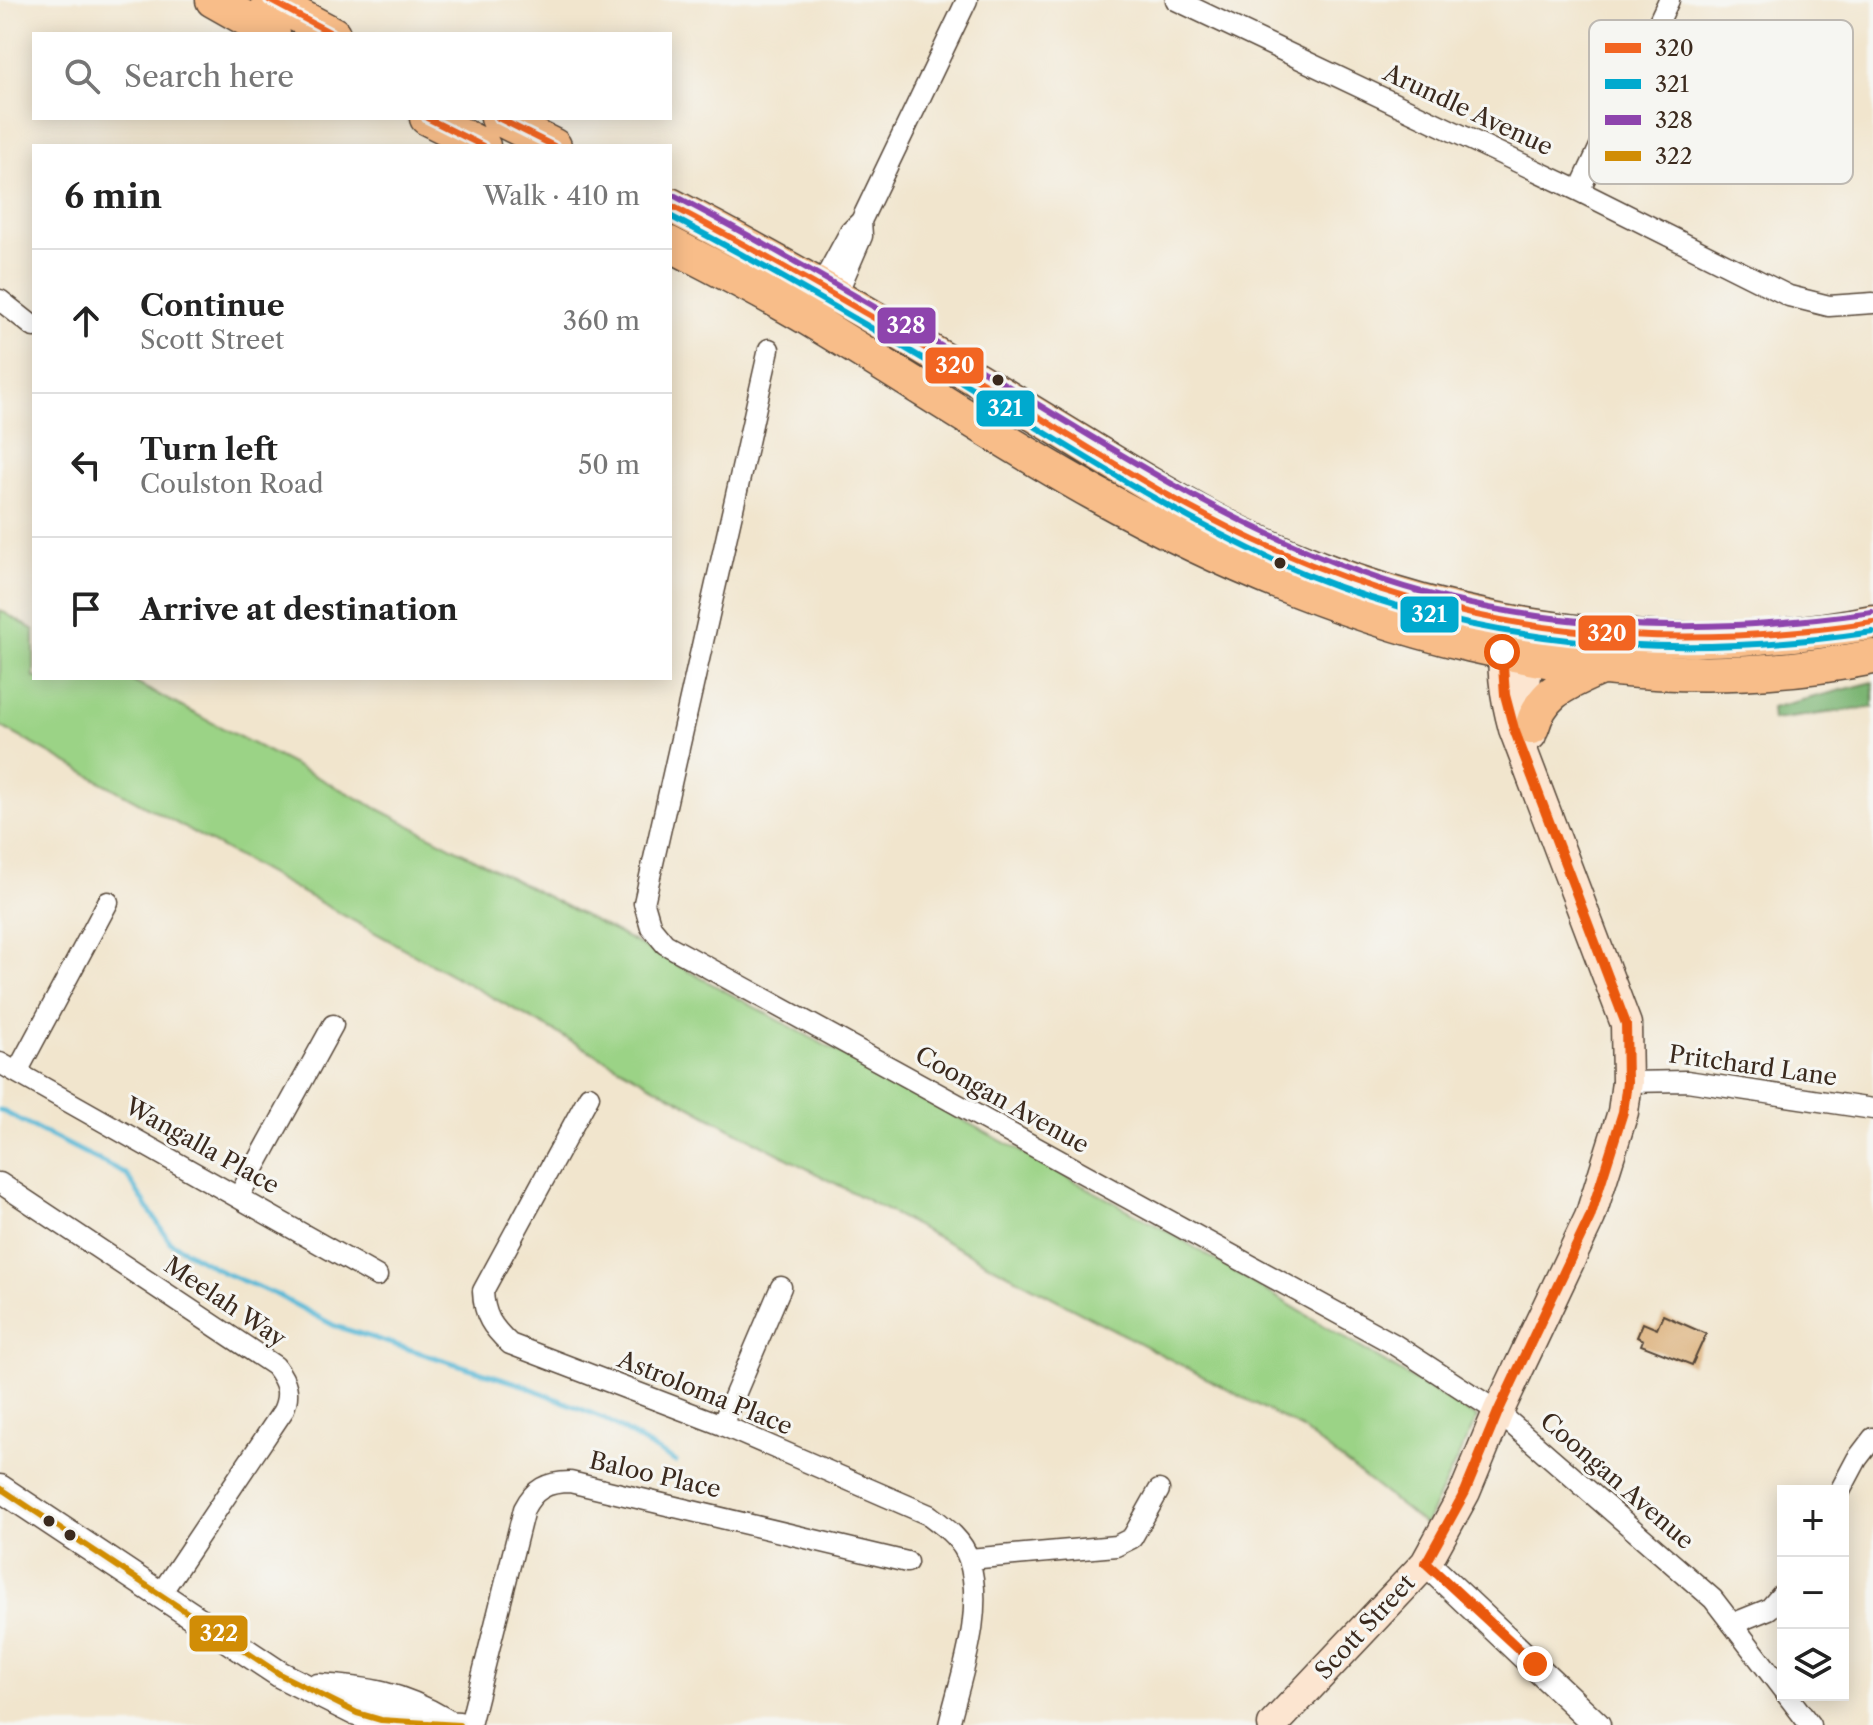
<!DOCTYPE html>
<meta charset="utf-8">
<style>
:root{--surface:#fff;--page:#f6f6f6;--text:#222;--muted:#767676;--line:#e0e0e0}
body{margin:0;font-family:"Libre Caslon Text",serif;background:var(--page);color:var(--text)}
.controls{position:absolute;right:24px;bottom:24px;display:grid;overflow:hidden;border-radius:0px;box-shadow:0 4px 20px #0003}
.controls button{width:72px;height:72px;display:grid;place-items:center;padding:0;border:0;border-bottom:2px solid var(--line);background:var(--surface);color:var(--text);font:40px sans-serif}
.stop{position:absolute;width:24px;height:24px;margin:-18px;border:6px solid #ea580c;border-radius:50%;background:#fff}
.stop.end{background:#ea580c;border-color:#fff;box-shadow:0 2px 8px #0008}
.list{margin:0;padding:0;list-style:none}
h2{display:flex;justify-content:space-between;align-items:center;height:104px;margin:0;padding:0 32px;font-size:34px}
h2 small{font-size:26px;font-weight:400;color:var(--muted)}
.list li{display:grid;grid-template-columns:52px 1fr auto;gap:24px;align-items:center;box-sizing:border-box;height:144px;padding:0 32px;border-top:2px solid var(--line)}
.list b{display:block;font-size:30px;white-space:nowrap}
.list p{margin:0;font-size:26px;white-space:nowrap;color:var(--muted)}
.list em{font-size:26px;font-style:normal;color:var(--muted)}
.icon{flex:none;width:44px;height:44px;fill:none;stroke:currentColor;stroke-width:2;stroke-linecap:round;stroke-linejoin:round}
.map{position:relative;flex:none;width:1873px;height:1725px;overflow:hidden}
.search{position:absolute;background:var(--surface);box-shadow:0 4px 20px #0003;left:32px;top:32px;width:640px;height:88px;display:flex;align-items:center;gap:20px;box-sizing:border-box;padding:0 28px;border-radius:0px;color:var(--muted);font-size:30px}
.panel{position:absolute;background:var(--surface);box-shadow:0 4px 20px #0003;left:32px;top:144px;width:640px;height:536px;border-radius:0px}
.map>svg:first-child{display:block}
.green{fill:#9bd386;stroke:#6b7e52;stroke-width:2}
.forest{fill:#7cb573;stroke:#5c7048;stroke-width:2}
.lines{fill:none;stroke-linecap:round;stroke-linejoin:round}
.stream{stroke:#57b8d6;stroke-width:5}
.building{fill:#dbaf78}
.minor-casing{stroke:#564638;stroke-width:23}
.tertiary-casing{stroke:#564638;stroke-width:29}
.secondary-casing{stroke:#564638;stroke-width:33}
.trunk-casing{stroke:#564638;stroke-width:37}
.minor{stroke:#fff;stroke-width:20}
.tertiary{stroke:#fff;stroke-width:26}
.secondary{stroke:#fce5d0;stroke-width:30}
.trunk{stroke:#f8bd89;stroke-width:34}
.bus-1-casing{stroke:#f6f6f2;stroke-width:12}
.bus-2-casing{stroke:#f6f6f2;stroke-width:12}
.bus-3-casing{stroke:#f6f6f2;stroke-width:12}
.bus-4-casing{stroke:#f6f6f2;stroke-width:12}
.bus-1{stroke:#f26522;stroke-width:6}
.bus-2{stroke:#00a9ce;stroke-width:6}
.bus-3{stroke:#8e44ad;stroke-width:6}
.bus-4{stroke:#d18d06;stroke-width:6}
.route{stroke:#ea580c;stroke-width:10}
.bus-dot{fill:#3b2a1e;stroke:#f6f6f2;stroke-width:3}
.labels{text-anchor:middle;stroke-width:6;stroke-linejoin:round;paint-order:stroke}
.street-label{font-size:24px;fill:#3b2a1e;stroke:#f6f6f2}
.key{fill:#f6f6f2;stroke:#beb9b2;stroke-width:2}
.key-label{font-size:22px;fill:#3b2a1e}
.line-badge{stroke:#f6f6f2;stroke-width:3}
.badge-label{font-size:22px;text-anchor:middle;font-weight:bold;fill:#fff}
</style>
<div class="map">
<svg width="1873" height="1725" viewBox="0 0 1873 1725">
<rect width="100%" height="100%" fill="#f6f6f2"/>
<filter id="ink" filterUnits="userSpaceOnUse"><feTurbulence type="fractalNoise" baseFrequency=".0125" numOctaves="2"/><feDisplacementMap in="SourceGraphic" scale="16" xChannelSelector="R" yChannelSelector="G"/><feConvolveMatrix kernelMatrix="1 2 1 2 8 2 1 2 1" color-interpolation-filters="sRGB"/></filter>
<filter id="wash" filterUnits="userSpaceOnUse"><feTurbulence type="fractalNoise" baseFrequency=".006" numOctaves="4" result="noise"/><feDisplacementMap in="SourceGraphic" scale="32" xChannelSelector="R" yChannelSelector="G"/><feGaussianBlur stdDeviation="1.8" result="paint"/><feColorMatrix in="noise" values="0 0 0 0 0 0 0 0 0 0 0 0 0 0 0 0 0 1.4 0 .05"/><feComposite in="paint" operator="in"/></filter>
<g filter="url(#wash)">
<rect width="100%" height="100%" fill="#f1e5cd"/>
<path class="green" d="M0 610 34 630V678H126L631 940 1169 1232 1477 1418 1425 1525 1301 1428 728 1127 0 726Z"/>
<path class="forest" d="M1873 682V707L1772 720 1771 708Z"/>
<g class="lines">
<path class="stream" d="M0 1110 126 1174 170 1242 224 1273 277 1295 335 1326 523 1385 603 1418 676 1462"/>
</g>
<g id="blocks">
<path class="building" d="M1663 1315 1706 1334 1692 1365 1641 1345 1643 1340 1637 1337 1643 1323 1657 1329Z"/>
</g>
</g>
<g filter="url(#ink)">
<use href="#blocks" fill-opacity="0" stroke="#564638" stroke-width="2"/>
<g class="lines">
<g class="minor-casing">
<path id="minor" d="M1176 0 1579 191 1789 296 1829 306 1873 303
M1579 191 1669 0
M816 295 850 232 861 221 967 0
M0 300 34 327
M833 303 862 236 861 221
M769 349 644 903 651 927 665 944 1392 1343 1498 1412 1713 1599 1783 1690
M0 1063 377 1276
M17 1072 108 902
M1627 1082 1687 1081 1873 1109
M589 1096 483 1291C484 1316 492 1327 510 1344L722 1425 929 1515C945 1527 963 1540 969 1560 985 1613 961 1674 949 1725
M0 1183 275 1366C287 1382 291 1393 283 1411L159 1596
M239 1196 333 1025
M722 1425 781 1287
M1840 1491 1857 1459 1873 1438
M969 1559 1116 1546 1132 1538 1159 1490
M1732 1624 1769 1609 1783 1593
M1787 1695 1810 1725
M470 1725 524 1509C534 1489 547 1482 570 1482L907 1562"/>
</g>
<g class="tertiary-casing">
<path id="tertiary" d="M0 1488 281 1675 357 1713 381 1720 459 1725
M1426 1563 1597 1725
M318 1687C368 1690 400 1695 444 1721"/>
</g>
<g class="secondary-casing">
<path id="secondary" d="M1531 735 1525 684 1531 632
M1273 1725 1426 1563 1465 1492 1498 1412 1590 1217 1623 1112 1627 1082 1626 1024 1514 729C1505 696 1500 664 1506 630"/>
</g>
<g class="trunk-casing">
<path id="trunk" d="M213 0 273 34
M269 0 333 34
M427 118 483 146
M498 118 554 146
M670 205C793 268 911 339 1029 411 1087 446 1144 483 1204 515 1404 623 1650 666 1873 622
M670 244C716 268 764 292 809 319 904 376 997 439 1094 493 1331 625 1602 711 1873 657
M1532 727C1542 691 1566 684 1598 669"/>
</g>
<use href="#minor" class="minor"/>
<use href="#tertiary" class="tertiary"/>
<use href="#secondary" class="secondary"/>
<use href="#trunk" class="trunk"/>
<g class="bus-1-casing">
<path id="bus-1" d="M269 0 333 34
M427 118 483 146
M498 118 554 146
M670 205C785 265 896 330 1007 397 1096 452 1185 511 1281 552 1476 637 1665 653 1873 622"/>
</g>
<g class="bus-2-casing">
<path id="bus-2" d="M670 216C781 274 888 337 995 402 1087 458 1177 516 1275 561 1467 647 1667 662 1873 632"/>
</g>
<g class="bus-3-casing">
<path id="bus-3" d="M675 196C783 253 888 314 993 377 1113 450 1229 525 1362 573 1526 632 1700 637 1872 612"/>
</g>
<g class="bus-4-casing">
<path id="bus-4" d="M0 1488 281 1675 357 1713 381 1720 459 1725"/>
</g>
<use href="#bus-1" class="bus-1"/>
<use href="#bus-2" class="bus-2"/>
<use href="#bus-3" class="bus-3"/>
<use href="#bus-4" class="bus-4"/>
</g>
</g>
<g class="lines" filter="url(#ink)">
<path class="route" d="M1502 652 1505 695 1514 729 1626 1024 1627 1082 1623 1112 1590 1217 1498 1412 1465 1492 1426 1563 1535 1664"/>
</g>
<g class="bus-dot">
<circle cx="998" cy="380" r="7"/>
<circle cx="1280" cy="563" r="7"/>
<circle cx="49" cy="1521" r="7"/>
<circle cx="70" cy="1535" r="7"/>
</g>
<g class="labels">
<g class="street-label">
<text transform="translate(1468 110) rotate(25)" y="8">Arundle Avenue</text>
<text transform="translate(1753 1066) rotate(8)" y="8">Pritchard Lane</text>
<text transform="translate(1002 1100) rotate(29)" y="8">Coongan Avenue</text>
<text transform="translate(202 1146) rotate(29)" y="8">Wangalla Place</text>
<text transform="translate(225 1302) rotate(34)" y="8">Meelah Way</text>
<text transform="translate(705 1393) rotate(22)" y="8">Astroloma Place</text>
<text transform="translate(655 1475) rotate(13)" y="8">Baloo Place</text>
<text transform="translate(1617 1481) rotate(41)" y="8">Coongan Avenue</text>
<text transform="translate(1365 1627) rotate(-47)" y="8">Scott Street</text>
</g>
</g>
<rect x="1589" y="20" width="264" height="164" rx="12" class="key"/>
<rect x="1605" y="43" width="36" height="10" fill="#f26522"/>
<rect x="1605" y="79" width="36" height="10" fill="#00a9ce"/>
<rect x="1605" y="115" width="36" height="10" fill="#8e44ad"/>
<rect x="1605" y="151" width="36" height="10" fill="#d18d06"/>
<g class="key-label">
<text x="1655" y="56">320</text>
<text x="1655" y="92">321</text>
<text x="1655" y="128">328</text>
<text x="1655" y="164">322</text>
</g>
<g class="line-badge">
<rect x="876" y="306" width="61" height="39" rx="8" fill="#8e44ad"/>
<rect x="924" y="346" width="61" height="39" rx="8" fill="#f26522"/>
<rect x="975" y="389" width="61" height="39" rx="8" fill="#00a9ce"/>
<rect x="1399" y="595" width="61" height="39" rx="8" fill="#00a9ce"/>
<rect x="1577" y="614" width="60" height="38" rx="8" fill="#f26522"/>
<rect x="188" y="1614" width="61" height="39" rx="8" fill="#d18d06"/>
</g>
<g class="badge-label">
<text x="906" y="333">328</text>
<text x="955" y="373">320</text>
<text x="1005" y="416">321</text>
<text x="1429" y="622">321</text>
<text x="1607" y="641">320</text>
<text x="219" y="1641">322</text>
</g>
</svg>
<div class="controls">
<button>+</button>
<button>−</button>
<button><svg class="icon" aria-label="layers" viewBox="0 0 24 24"><path d="M12 4l9 5-9 5-9-5zM3 14l9 5 9-5"/></svg></button>
</div>
<div class="stop" style="left:1502px;top:652px"></div>
<div class="stop end" style="left:1535px;top:1664px"></div>
<div class="search"><svg class="icon" aria-label="search" viewBox="0 0 24 24"><circle cx="10" cy="10" r="6"/><path d="M15 15l6 6"/></svg>Search here</div>
<section class="panel">
<h2>6 min<small>Walk · 410 m</small></h2>
<ul class="list">
<li><svg class="icon" aria-label="ahead" viewBox="0 0 24 24"><path d="M12 20V5M6 11l6-6 6 6"/></svg><div><b>Continue</b><p>Scott Street</p></div><em>360 m</em></li>
<li><svg class="icon" aria-label="left" viewBox="0 0 24 24"><path d="M17 20v-9H6M10 6l-5 5 5 5"/></svg><div><b>Turn left</b><p>Coulston Road</p></div><em>50 m</em></li>
<li><svg class="icon" aria-label="arrive" viewBox="0 0 24 24"><path d="M6 21V4h12l-3 4 3 4H6"/></svg><div><b>Arrive at destination</b></div></li>
</ul>
</section>
</div>
